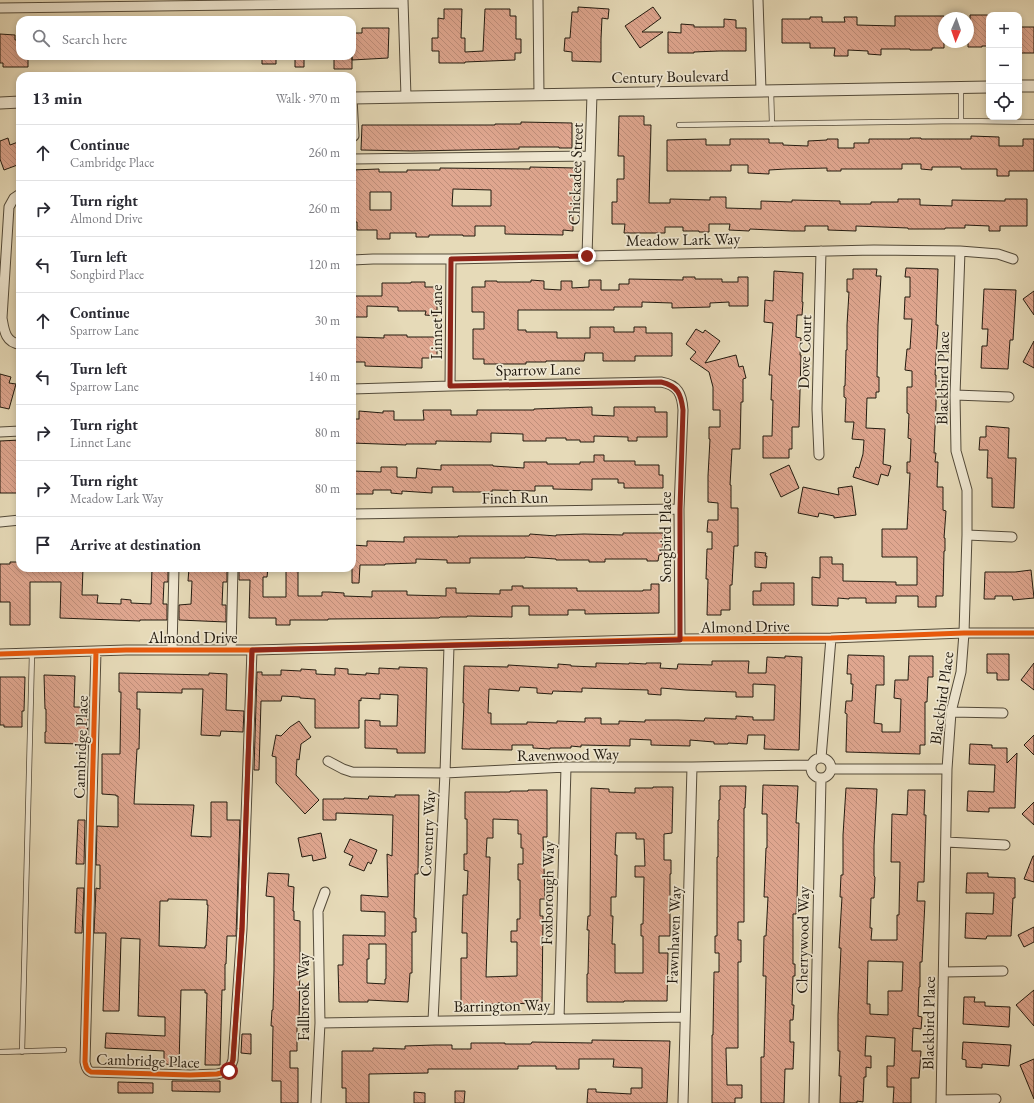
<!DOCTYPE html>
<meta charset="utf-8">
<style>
:root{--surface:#fff;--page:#f2f2f3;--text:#2b2b33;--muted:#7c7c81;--line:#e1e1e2}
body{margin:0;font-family:"EB Garamond",serif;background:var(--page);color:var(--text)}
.controls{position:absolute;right:12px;top:12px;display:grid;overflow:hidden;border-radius:8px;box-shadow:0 2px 6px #0003}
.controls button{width:36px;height:36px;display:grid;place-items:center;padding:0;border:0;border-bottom:1px solid var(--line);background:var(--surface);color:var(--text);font:20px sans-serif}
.compass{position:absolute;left:938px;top:12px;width:36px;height:36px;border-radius:50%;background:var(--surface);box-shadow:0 2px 6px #0003;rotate:182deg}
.stop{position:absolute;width:12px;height:12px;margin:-9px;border:3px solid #8f2418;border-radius:50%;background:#fff}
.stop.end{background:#8f2418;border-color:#fff;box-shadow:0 1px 4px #0008}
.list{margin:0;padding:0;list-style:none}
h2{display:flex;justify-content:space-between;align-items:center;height:52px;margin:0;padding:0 16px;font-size:17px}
h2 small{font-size:13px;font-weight:400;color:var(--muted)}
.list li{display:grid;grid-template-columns:26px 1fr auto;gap:12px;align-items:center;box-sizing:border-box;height:56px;padding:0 16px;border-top:1px solid var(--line)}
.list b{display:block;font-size:15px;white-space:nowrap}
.list p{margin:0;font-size:13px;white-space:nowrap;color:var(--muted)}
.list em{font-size:13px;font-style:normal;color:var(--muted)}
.icon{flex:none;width:22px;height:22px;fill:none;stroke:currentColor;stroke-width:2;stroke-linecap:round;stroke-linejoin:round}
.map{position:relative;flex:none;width:1034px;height:1103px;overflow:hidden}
.search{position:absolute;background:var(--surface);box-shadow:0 2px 6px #0003;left:16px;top:16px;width:340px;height:44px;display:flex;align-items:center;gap:10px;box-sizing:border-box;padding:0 14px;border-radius:12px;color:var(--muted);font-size:15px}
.panel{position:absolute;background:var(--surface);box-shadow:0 2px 6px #0003;left:16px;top:72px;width:340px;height:500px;border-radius:12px}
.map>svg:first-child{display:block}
.building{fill:url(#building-back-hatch);stroke:#221a0f;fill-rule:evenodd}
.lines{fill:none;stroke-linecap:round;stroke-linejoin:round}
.service-casing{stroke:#534a39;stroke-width:6}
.minor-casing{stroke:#534a39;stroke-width:11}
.tertiary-casing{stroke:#534a39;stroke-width:13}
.service{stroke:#efe7d1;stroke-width:4.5}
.minor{stroke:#efe7d1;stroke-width:9}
.tertiary{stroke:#efe7d1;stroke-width:11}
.cycleway-casing{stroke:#efe7d1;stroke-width:8}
.cycleway{stroke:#e8590c;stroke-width:5}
.route{stroke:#8f2418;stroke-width:5}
.labels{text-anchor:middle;stroke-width:3.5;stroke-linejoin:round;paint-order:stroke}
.street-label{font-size:16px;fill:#221a0f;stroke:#efe7d1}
</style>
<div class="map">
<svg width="1034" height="1103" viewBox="0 0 1034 1103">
<defs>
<pattern id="building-back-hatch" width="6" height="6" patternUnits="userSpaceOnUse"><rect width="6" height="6" fill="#dfa68f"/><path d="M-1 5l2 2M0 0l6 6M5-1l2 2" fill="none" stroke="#bf8e7a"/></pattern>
</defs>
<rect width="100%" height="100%" fill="#e6dab8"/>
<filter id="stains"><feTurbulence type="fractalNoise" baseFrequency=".005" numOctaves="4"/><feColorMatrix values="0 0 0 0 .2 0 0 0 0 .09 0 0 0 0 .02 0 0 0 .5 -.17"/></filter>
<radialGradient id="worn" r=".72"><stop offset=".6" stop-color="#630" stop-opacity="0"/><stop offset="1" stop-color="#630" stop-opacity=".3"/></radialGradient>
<path class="building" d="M578 7 609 9 608 19 602 18 601 39V62L572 61V52L564 51 565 38H570L572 12H578Z
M653 7 661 18 642 32H663L640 48 625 26Z
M444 9H462L461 38H465V52L483 51 485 9H510V16H516V39H521V53H515V60L465 62V63H439V51H432V38H438V18L444 19Z
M970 15H989V46H982V47H968V26H970Z
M895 16H944V48H932V50H910V49H881V55L868 54V51L848 50V56H834L835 48H810V43H782V19H810V17H822V22H845L844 17H857V25L895 26Z
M724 19 736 20V28H746V51H719L694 52V53H668V32L681 33V24L694 25V27H724Z
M1019 27H1034V53H1019Z
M362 28H389L388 58 352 60V33H362Z
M0 34 15 35V40H20V56H28V67H3V63H0Z
M262 56H276V64H262Z
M295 56H304V67H295Z
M334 56H352V69H334Z
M619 116H644V125H651L649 203H670V199L710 200V197H726V208L761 209V201L792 202V200L840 201V204H871V202H898V199H920V205L952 206V200L1005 201V199H1027V226H1000V231H989V226L965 225V228H945V229H908V228L856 226V231L828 230V226H805V231H792L750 229 749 231 729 230 730 224H709V232H699V231H683V227H665V233H624L625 224H612V202H617V179H624V156H618Z
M521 122 572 123V148H559V147H519V149L412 151 361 150 362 125H495V124H521Z
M971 136 999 137V146H1023V139H1034V171H1009V176H997V169H961V167H932V170L921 169V164H902V169H841V171H827V168L786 169 769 170V174L748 173V165H731V171H667V140L706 139V145H730V139H769V143H783V145L808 146V141L827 140V139H838V148H854V143H869V139H910V138H921V139H971Z
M8 138 10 145 18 142 20 147V155L17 156 20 164 4 170 0 159V141Z
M530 167 576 168V189H573V231L563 230V235L505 234V226H475V236H463V235H429V237H416V233H390V239H377V230H357V222H352V170L379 169V172H407V170H440V168L530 169ZM453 189 491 190V206H452ZM370 192H391V210H370Z
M906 268 938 269 936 325H938L935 375H936V405L934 453H936L935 462H938L937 487H943V510L946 511 944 538H945V551H944L943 596H936V607H918V596H896V603H866V598H849V599L838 598V606L812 605V577L820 578V557H832V564H843V581L896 582V585H917V557H882V529H907L910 473H907V462H910L911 439 908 438 909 414 907 413V387H912V371L905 370 907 349H910L912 319H904L905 297H910V277H905Z
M853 269H877L876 276H881L878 325 877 377H879V392H876V398H867L866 428 885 429 883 464 891 466 888 476 881 474 878 485 853 477 856 467 859 468 863 454 864 440 852 439 854 422H845L846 398 844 397V386H845L846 350H847V325L849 292H847V279H853Z
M774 271 803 273 802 302H803L802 315H797L796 337 801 338 800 355H801L799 427H792V449H789V458H763V436H772L773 400H771L772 375H769L773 323 764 322 765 300 773 301Z
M683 277H695V279H722V282H738V277H748V306H729V302L710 303V307L672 308V303L642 302V307H614V310H518V330H526V332H557V338H590V327H614V332H634V327H646V333H672V356H635V361H603V353H585L584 361H546V362H526V364H484V359H473V329H484V312H472V287H485V281H497V282H531V280L544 281V289L561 290V281H572V288L589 287V280H601V290H619V284H629V279L683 280Z
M411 282H425V287H437V316L425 315 426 311H398V307L367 306V317H352V296H382V283H411Z
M984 289 1016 290 1013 340H1010L1008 369 981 368 982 346H987L988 329H982Z
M1034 291V315L1023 299Z
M696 329 703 333 705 330 720 341 705 363 736 355 739 367 743 366 746 378 743 379V402H741L740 449H732L730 485H731V508H738V546H734L732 585H730V610H721V615H707L708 579H706L707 549H712V532H707L708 520H718V503L708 502V476L710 439H709V427H720V410H713V387L709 372 690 359 696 352 686 344Z
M384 335H407V337H437V358H422V368L365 366V362H354V337L384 338Z
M1034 341V368L1023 362Z
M0 374 11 377 9 383 16 384 9 409 0 407Z
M592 407V415L614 416V407H655V412H667V437H637V441H628V437L594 436V442H580V440H566V438H546V441H523V434L491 433V442L436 441V444H406V445L352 443V419H359V411L383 413V411H394V420H424L423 410H451V415H477V410H534V409Z
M986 426 1009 428 1008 458H1016L1014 508 992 507V478H987L988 450H979L980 437H986Z
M20 440V462H19L20 493H0V441Z
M594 455H604V461H635V465H659V475H663V488H624V483H618V479H592V490L553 489V486H535V491L492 490V492H453V487H432V493L402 491V494L391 493V490H373V494H352V471L381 472V467H397V477L416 478 417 468 441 470V465H493V466L524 468V462H547V464H580V462H594Z
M789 465 799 488 781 497 770 474Z
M852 486 856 515 834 518V516L819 513 818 517 798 513 803 487 839 495 838 488Z
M623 533H663L662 554 659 555 658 561H647V559H605V562H589V560H556V559L525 557V558H470V563H447V560L416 559V563L385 564V565H360L359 583H352V545L367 546V541L404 542V537H458V536H529L530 534 556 536V535L584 534 623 535Z
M755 552 766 553 765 556H767L766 568 755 567Z
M10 562H20V568H83L82 595H98L97 603 121 604V599L131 600V603L151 604 152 568H168V582H164L163 604H167V620H140V621L60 618 61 582H30V625H10V602H0V564H10Z
M189 568H227V582H223L222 605H226V622L179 620V605L191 604 192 581H188Z
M239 568H268L267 577H263V597H286V568H298V596H322V592H329L344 593V596L372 597V591H407V595L446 596V588H456V593L500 594V590H512V586H523V588H577V591H643V590H651V584H659V613L585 614V610H568V615H529V606H512V617L467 616V617H440L439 618 328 619V620H290V625H276V618H249L250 580H239Z
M1031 570 1034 598 1013 600 1012 596H995V599H984L985 572H1015Z
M761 583H794V605H753V591H761Z
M987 654H1009V680H997V673H987Z
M848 655 884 656V685H876L874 723 882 724V732H900L901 699 894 698 895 680H908L909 656H933V677H928L927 702H925V745H920V754L846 752 847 714 845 713 846 701H852L853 684H851V674H847Z
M785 656 802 657 799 750 764 749 765 735H748L747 744 728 743V744H714V742L690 740V746L651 745V740L630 739V746L581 745V747L571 746V748H550V749L533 748V745H512V750L462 749 464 703H463L464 666 508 667V665L558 668V664L571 665V666L596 667V663L629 664V663L646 664V663H661L660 668 677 669 678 664 712 665V661H749L748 673H766L767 657 785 658ZM753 684 775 685 774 720H753V717L736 716V719L705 718 704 721 678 720H645V722L619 721V724H601V718H585V722L557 721V723L527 722V724H491V713H488L489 689 519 691 520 687 537 688V693L552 694 553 691 582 692V688L612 689 648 690V694L661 695V688L686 690 736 692V697H753Z
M1034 663V690L1021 680Z
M399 667 427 668 425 753H397V749L365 748V720L380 721V726H397L398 695 380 694V699L361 698V701L359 700V728H315V699L300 698V697L282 696 281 701H261L259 770H254L257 672H262V675H281V670L301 671V669L316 670V674L335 675V668L348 669V674L366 675V673L379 674V668L399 669Z
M119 673 209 675V673L227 674 226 710 244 711 243 732 221 731 220 736 201 735 203 689H182V693L137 692V709H140L139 749H137L134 804 194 805 191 836 211 837V802H227V820H240L236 936H227L226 964H225V990H222L220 1065H205L207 993H205V990H181L179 1065 164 1064V1051L105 1048 106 1033 165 1036V1017L138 1016 140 939 121 938 119 1011H103L106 933H94L96 888 100 889V865H96L97 826 118 827V796H116V795L102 794V754H120L121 692H119ZM168 899 207 900V905H208L206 946H205V948L159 946 160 901H168Z
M44 675 75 676 74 707H88L87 748H81V744L45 743V732H46V709H45Z
M0 677H25L24 711H22V727H4V725H0Z
M299 721 311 737 301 744 299 760 297 759 296 775 319 800 305 814 276 783V757L272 756 276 735 281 736 290 727Z
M1034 735V755L1024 745Z
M970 744 992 745V748H1007V763L1017 753 1015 808H989V812L967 811 968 791 994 792V787L995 765 969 764Z
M763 785 798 786 796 823H799L797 900 796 914H793V964H795V976H793L792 1005H794L793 1020H790V1042H794L793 1069H785L784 1103H761V1057H764L766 976H763L764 936H766L768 897H764L766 848H767V814H762Z
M720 786H746L745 808H744V922H738V940H741V962H738V1048H726V1051L727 1085H742V1098H735V1103H712V1035H713L714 972H719V953H715V936H717V857H718V820H719V800H720Z
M653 787H673L672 833 664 834V860H671V874H670V936H659V953H668L667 1001H624V1002H587V974H588L589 930H587L588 916H590L591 788 609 789V792L635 793V788H653ZM616 833H636V839H644L645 866H635V877H644L643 924H641V936H643V973H615V944H612L613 916H611V897H616L617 855H615Z
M846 788 877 789 874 846V876L875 877 874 898H871L870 928H872L871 940H897V915H899L900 862H891L892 814 907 815 908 790H925L924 815H926L924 882H918L917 901H925L922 962H920V987H919L918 1016 922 1017 921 1029 913 1028 912 1051H921L919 1078H911V1103H893L894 1087H887V1066H894L895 1038 866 1036 865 1056H871V1068L866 1067V1077H864L863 1102 857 1101V1103H840L841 1076H839L840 1051H838V1015L841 948H839L842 897H840L841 875H843V835ZM868 961 903 962 902 991H888V1015L870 1014V1004H867Z
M528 790H547V837H543L545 899H540V916H543L542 1004 498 1003V1004L461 1005V958H467V933H462L463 895H467L468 871 464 870V854H467V819H465V792H510V791H528ZM493 819 518 820V834H521V848H523V864H518V880H520V919H517V931H511V942H517V976L486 977 490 857H486L487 838H493Z
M395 795H419L418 874H415L414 918H416V932H412V973H410L408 1002 368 1000V1002H339L338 965H343V935L385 936V912L361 911V895L388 897 387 854 392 856 393 815 336 813V820H323V799H344V798L368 799 369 796 395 797ZM369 944H386V979H385V984L367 983V959H369Z
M1034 802V825L1022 814Z
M78 820H85L84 864H76Z
M321 833 326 858 313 861 312 855 302 857 298 838Z
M350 839 377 850 371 864 368 862 364 871 349 865 353 856 344 852Z
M1033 856H1034V882L1024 879Z
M268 873 289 874 288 886 294 887 293 911H294V920L300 921V964L299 1026H297V1051H290V1068H298V1103H281V1081H272L273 1026H271L272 1010H273L274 970V897L266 896Z
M967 873H988V877L1015 878V898H1013L1011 936H987L986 939 965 938 966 913 993 914 994 893H966Z
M77 888H84L82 933H75Z
M1034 927V942L1024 947 1018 935Z
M1034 990V1026L1016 1005Z
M964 997H975L974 1002H985V1006L1010 1007 1009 1027 963 1024Z
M242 1034H251V1054L241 1053Z
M592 1040 670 1041 667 1103H587L588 1089H596V1092L631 1094V1088H642V1068L613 1067 614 1059H579V1069H556V1066H518V1069H428V1073L369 1074V1103H346V1088H342V1051H373V1048L405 1049V1046L435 1045H452V1049H471V1043H505V1044H531L532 1042 592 1043Z
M963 1042 1011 1045 1009 1066 982 1064V1068L966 1067V1060L962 1059Z
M1034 1059V1099L1020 1065Z
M172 1081H220V1092L172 1091Z
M118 1082 153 1083V1093H118Z
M455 1091H465L464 1103H455Z
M414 1092 425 1093V1103H414Z"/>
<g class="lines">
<g class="service-casing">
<path id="service" d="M961 89V121L1034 122
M771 91 772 124
M679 125 961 121
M0 1052 64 1050
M22 1052 32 653"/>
</g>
<g class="minor-casing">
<path id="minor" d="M403 0 406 97
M538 0 539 95
M758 0 761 90
M0 8 403 3
M352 137 354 136 352 98
M352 159 590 156
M20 194 14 198 9 207 2 318C4 329 5 343 20 344
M587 256 592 94
M352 260 373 259H451L874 250 960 251 998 254 1013 259
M450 386 451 259
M352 389 450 386 661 382C678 385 682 394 683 410L679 509 680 639
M955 395 1009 397
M0 432 20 431
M819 455 817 409 821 251
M352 514 679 509
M0 522 20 520
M967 535 1012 537
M172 649 174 568
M231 650 233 568
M96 651 85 1062C86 1066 86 1070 91 1072L190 1075 217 1074 229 1071 233 1060 242 929 252 650
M0 654 126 650H252L680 639 831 638 964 633H1034
M951 712 1003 713
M821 758 831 638
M811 768a10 10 0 1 1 20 0a10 10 0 1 1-20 0Z
M328 761 343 769 352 772 445 773 566 767H692L811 765
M831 769H947
M946 842 1005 845
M944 972 1003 971
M559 1019 566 767
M433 1021 445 773 449 646
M320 1023 685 1017
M941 1100 996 1099
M316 1103 320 1023 318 911 325 892
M683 1103 692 767
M814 1103 821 778
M941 1103 947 769 951 712 961 672 964 633 967 535V490L956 451 955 395 960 251"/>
</g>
<g class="tertiary-casing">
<path id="tertiary" d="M1019 86H1034
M352 98 989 87
M0 103 20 102"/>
</g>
<use href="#service" class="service"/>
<use href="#minor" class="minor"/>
<use href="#tertiary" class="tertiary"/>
<g class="cycleway-casing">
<path id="cycleway" d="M96 651 85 1062C86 1066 86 1070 91 1072L190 1075 217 1074 229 1071 233 1060 242 929 252 650
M0 654 126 650H252L680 639 831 638 964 633H1034"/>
</g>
<use href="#cycleway" class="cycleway"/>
</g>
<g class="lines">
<path class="route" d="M229 1071 233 1060 242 929 252 650 680 640V509L683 410C681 394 678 386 661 382L450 386 451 259 587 256"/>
</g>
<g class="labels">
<g class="street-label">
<text transform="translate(670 76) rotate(-1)" y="6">Century Boulevard</text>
<text transform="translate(575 174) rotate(-88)" y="6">Chickadee Street</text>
<text transform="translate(683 239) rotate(-1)" y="6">Meadow Lark Way</text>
<text transform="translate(436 322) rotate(-90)" y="6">Linnet Lane</text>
<text transform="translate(804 352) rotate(-88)" y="6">Dove Court</text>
<text transform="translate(538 369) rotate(-1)" y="6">Sparrow Lane</text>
<text transform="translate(942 378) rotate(-89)" y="6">Blackbird Place</text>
<text transform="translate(515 497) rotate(-1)" y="6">Finch Run</text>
<text transform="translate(665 537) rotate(-90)" y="6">Songbird Place</text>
<text transform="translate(745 626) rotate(-1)" y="6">Almond Drive</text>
<text x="193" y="643">Almond Drive</text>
<text transform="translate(941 698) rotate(-82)" y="6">Blackbird Place</text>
<text transform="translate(80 747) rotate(-88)" y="6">Cambridge Place</text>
<text transform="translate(568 754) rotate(-1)" y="6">Ravenwood Way</text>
<text transform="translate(427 833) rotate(-87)" y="6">Coventry Way</text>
<text transform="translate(547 893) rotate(-89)" y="6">Foxborough Way</text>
<text transform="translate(673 935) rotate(-88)" y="6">Fawnhaven Way</text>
<text transform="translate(802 940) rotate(-89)" y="6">Cherrywood Way</text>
<text transform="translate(303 997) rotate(-90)" y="6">Fallbrook Way</text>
<text transform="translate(502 1005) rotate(-1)" y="6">Barrington Way</text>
<text transform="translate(928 1023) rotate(-89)" y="6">Blackbird Place</text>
<text transform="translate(148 1060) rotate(2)" y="6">Cambridge Place</text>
</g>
</g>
<rect width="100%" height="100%" filter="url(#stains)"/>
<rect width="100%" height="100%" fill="url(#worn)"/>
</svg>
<div class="controls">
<button>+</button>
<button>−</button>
<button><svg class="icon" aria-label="locate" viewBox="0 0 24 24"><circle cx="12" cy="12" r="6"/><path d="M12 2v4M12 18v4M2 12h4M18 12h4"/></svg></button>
</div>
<svg class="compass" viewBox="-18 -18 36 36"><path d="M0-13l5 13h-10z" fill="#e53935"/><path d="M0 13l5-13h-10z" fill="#7c7c81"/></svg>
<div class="stop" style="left:229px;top:1071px"></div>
<div class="stop end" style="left:587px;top:256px"></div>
<div class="search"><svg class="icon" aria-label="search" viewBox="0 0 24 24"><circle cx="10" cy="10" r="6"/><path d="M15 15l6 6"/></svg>Search here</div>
<section class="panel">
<h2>13 min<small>Walk · 970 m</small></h2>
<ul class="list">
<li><svg class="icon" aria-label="ahead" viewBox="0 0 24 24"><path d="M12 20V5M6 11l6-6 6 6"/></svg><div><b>Continue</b><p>Cambridge Place</p></div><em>260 m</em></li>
<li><svg class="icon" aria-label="right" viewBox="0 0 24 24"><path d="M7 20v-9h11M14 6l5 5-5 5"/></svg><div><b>Turn right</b><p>Almond Drive</p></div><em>260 m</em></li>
<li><svg class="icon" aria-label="left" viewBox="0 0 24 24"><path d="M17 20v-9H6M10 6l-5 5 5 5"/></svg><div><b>Turn left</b><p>Songbird Place</p></div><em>120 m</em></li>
<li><svg class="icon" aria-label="ahead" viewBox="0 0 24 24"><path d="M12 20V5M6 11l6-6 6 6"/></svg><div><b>Continue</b><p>Sparrow Lane</p></div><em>30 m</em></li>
<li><svg class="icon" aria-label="left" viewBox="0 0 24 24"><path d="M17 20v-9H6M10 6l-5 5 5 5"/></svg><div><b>Turn left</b><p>Sparrow Lane</p></div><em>140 m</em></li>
<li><svg class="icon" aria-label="right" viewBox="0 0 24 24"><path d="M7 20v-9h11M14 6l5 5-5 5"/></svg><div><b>Turn right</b><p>Linnet Lane</p></div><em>80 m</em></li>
<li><svg class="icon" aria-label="right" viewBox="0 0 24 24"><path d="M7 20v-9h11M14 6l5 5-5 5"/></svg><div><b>Turn right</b><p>Meadow Lark Way</p></div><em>80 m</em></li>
<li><svg class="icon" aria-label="arrive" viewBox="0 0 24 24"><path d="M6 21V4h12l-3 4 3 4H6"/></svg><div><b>Arrive at destination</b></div></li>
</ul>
</section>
</div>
